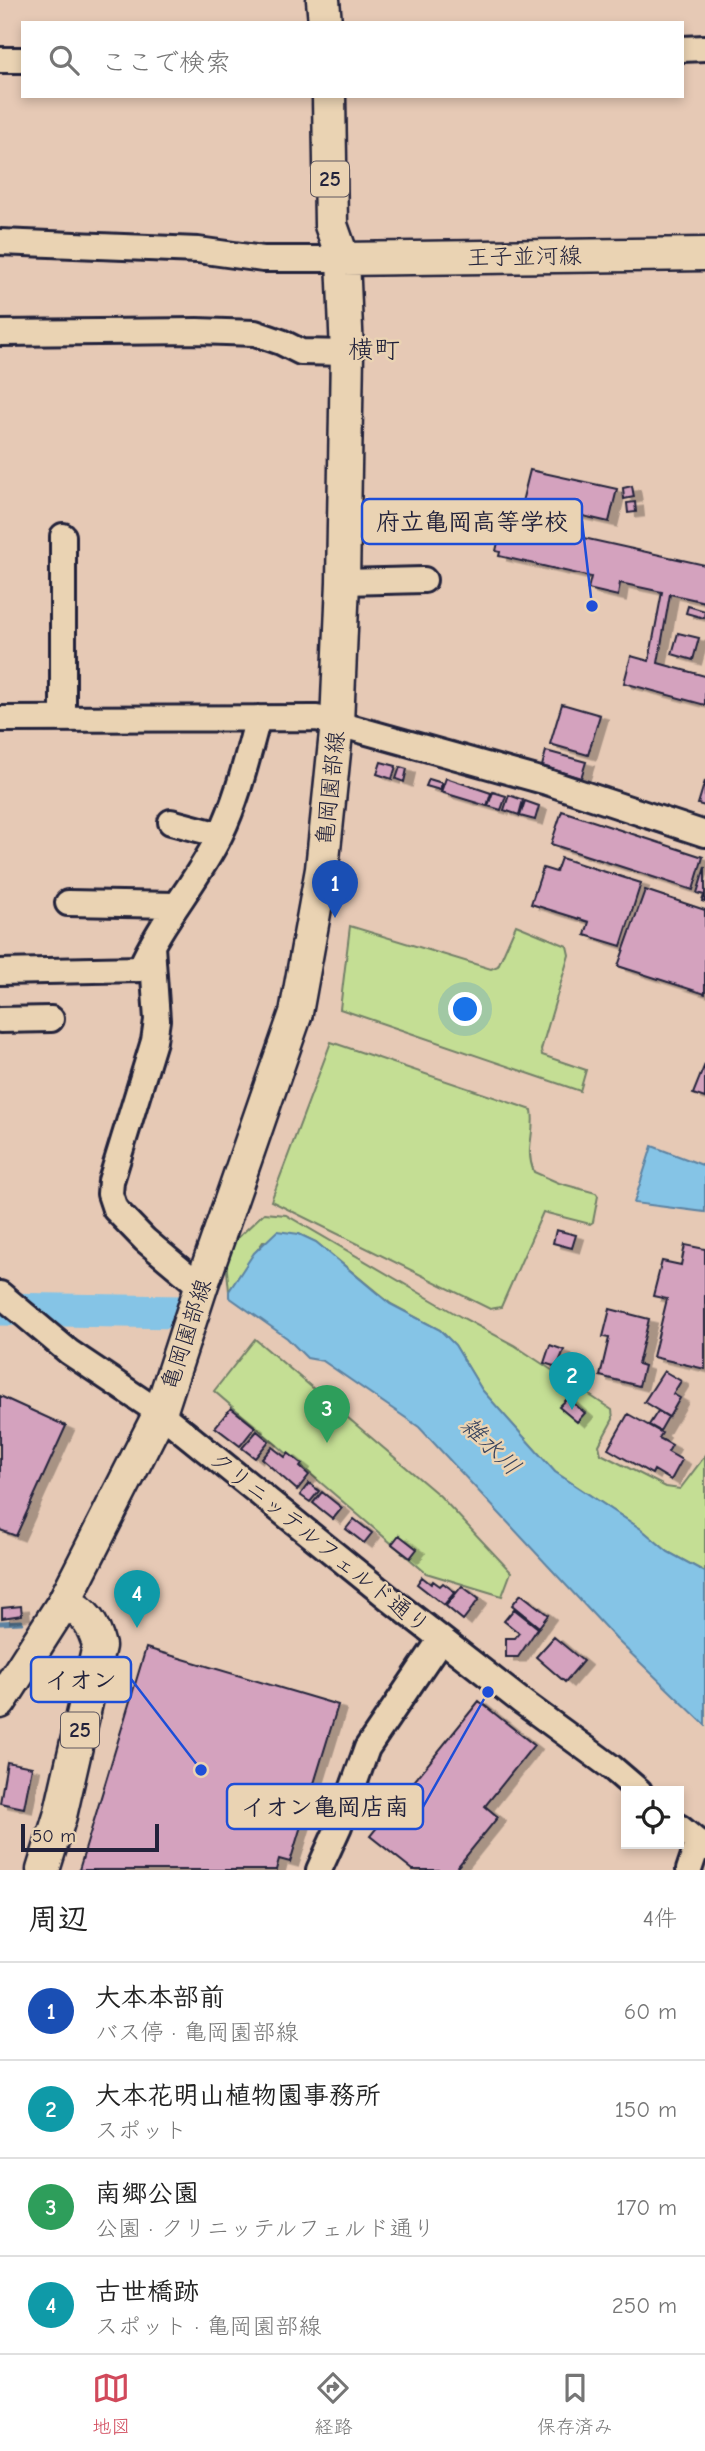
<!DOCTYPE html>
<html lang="ja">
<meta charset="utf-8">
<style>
:root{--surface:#fff;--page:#f6f6f6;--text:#222;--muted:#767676;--line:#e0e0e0;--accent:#d1495b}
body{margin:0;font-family:"Comic Neue","Klee One",sans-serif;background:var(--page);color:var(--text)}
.controls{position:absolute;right:21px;bottom:21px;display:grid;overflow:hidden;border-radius:0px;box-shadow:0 4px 10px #0003}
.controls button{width:63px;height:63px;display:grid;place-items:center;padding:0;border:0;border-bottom:2px solid var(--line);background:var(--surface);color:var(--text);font:35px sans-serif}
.scale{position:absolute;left:21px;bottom:18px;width:138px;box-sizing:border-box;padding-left:7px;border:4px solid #22223b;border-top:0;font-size:19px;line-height:24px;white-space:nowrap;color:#22223b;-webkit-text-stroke:5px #ead3b3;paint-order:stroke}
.you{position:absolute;left:466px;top:1010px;width:24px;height:24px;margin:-18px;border:5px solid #fff;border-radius:50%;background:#1a73e8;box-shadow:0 0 0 10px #1a73e833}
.badge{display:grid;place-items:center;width:46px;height:46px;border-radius:50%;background:var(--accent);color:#fff;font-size:23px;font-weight:700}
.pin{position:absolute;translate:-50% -58px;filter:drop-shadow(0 2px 4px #0008)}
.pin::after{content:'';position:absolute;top:37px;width:24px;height:21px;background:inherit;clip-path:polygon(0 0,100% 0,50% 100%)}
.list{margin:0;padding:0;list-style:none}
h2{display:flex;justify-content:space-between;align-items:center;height:91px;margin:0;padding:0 28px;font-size:30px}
h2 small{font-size:23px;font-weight:400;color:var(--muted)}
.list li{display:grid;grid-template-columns:46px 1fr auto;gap:21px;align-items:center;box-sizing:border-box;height:98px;padding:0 28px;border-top:2px solid var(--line)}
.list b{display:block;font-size:26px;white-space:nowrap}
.list p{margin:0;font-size:23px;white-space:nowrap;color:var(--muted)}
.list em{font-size:23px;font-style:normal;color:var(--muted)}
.icon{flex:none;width:38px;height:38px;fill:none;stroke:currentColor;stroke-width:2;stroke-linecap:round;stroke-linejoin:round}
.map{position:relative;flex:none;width:705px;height:1870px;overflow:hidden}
.search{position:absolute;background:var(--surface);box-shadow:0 4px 10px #0003;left:21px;right:21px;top:21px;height:77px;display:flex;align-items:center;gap:18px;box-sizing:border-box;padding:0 24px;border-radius:0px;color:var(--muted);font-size:26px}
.sheet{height:483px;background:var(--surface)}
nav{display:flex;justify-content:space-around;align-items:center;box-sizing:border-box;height:98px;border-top:2px solid var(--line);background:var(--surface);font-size:19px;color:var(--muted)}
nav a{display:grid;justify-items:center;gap:4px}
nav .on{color:var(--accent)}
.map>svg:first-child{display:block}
.green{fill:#c4de94;stroke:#738068;stroke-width:2}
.water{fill:#85c4e6;stroke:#5d83a2;stroke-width:2}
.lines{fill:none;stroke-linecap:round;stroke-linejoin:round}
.stream{stroke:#5d83a2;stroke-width:5}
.river{stroke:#85c4e6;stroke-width:33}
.building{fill:#d4a2be;stroke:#22223b;stroke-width:2;filter:url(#shadow)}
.minor-casing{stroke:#22223b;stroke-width:30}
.major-casing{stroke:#22223b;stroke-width:37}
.minor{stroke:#ead3b3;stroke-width:24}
.major{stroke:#ead3b3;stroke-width:32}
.labels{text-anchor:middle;stroke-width:5;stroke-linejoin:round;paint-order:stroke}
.shield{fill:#ead3b3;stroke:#5e575f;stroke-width:2}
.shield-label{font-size:21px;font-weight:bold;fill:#22223b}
.street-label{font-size:23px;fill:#22223b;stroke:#ead3b3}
.water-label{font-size:24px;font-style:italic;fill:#36425d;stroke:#ead3b3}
.quarter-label{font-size:26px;fill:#22223b;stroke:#ead3b3}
.leader{fill:none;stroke:#1d4ed8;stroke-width:2.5}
.callout-dot{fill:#1d4ed8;stroke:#ead3b3;stroke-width:2.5}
.callout{fill:#ead3b3;stroke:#1d4ed8;stroke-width:2.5}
.callout-label{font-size:24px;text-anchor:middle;font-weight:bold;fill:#22223b}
</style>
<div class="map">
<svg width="705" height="1870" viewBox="0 0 705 1870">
<defs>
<filter id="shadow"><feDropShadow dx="8" dy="4.5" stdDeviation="0" flood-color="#0004"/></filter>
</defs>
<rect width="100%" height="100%" fill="#e6c9b5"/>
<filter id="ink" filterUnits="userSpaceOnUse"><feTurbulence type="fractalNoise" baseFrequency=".0143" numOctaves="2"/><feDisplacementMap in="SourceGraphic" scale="14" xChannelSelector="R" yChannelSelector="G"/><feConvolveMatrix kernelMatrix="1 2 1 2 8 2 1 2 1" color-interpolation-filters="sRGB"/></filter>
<g filter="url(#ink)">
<path class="green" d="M516 925 567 946 569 955 541 1050 542 1055 586 1070 580 1091 340 1009 350 926 491 969 498 966Z
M331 1042 532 1110C536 1134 524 1148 534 1172L559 1183 596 1193 598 1196 593 1222 590 1224 543 1212 501 1307 490 1309 271 1201Z
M264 1213 286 1215 461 1317 514 1345 612 1410 613 1419 599 1445 601 1454 666 1487 680 1489 705 1456V1572L668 1552 641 1529 555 1472 482 1390 455 1345 440 1330 391 1304 316 1242 299 1234 263 1242 229 1291 225 1250Z
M255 1339 440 1496 511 1572 502 1596 426 1573 214 1391Z"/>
<path class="water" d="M652 1146 705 1166V1212L634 1203Z
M277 1231 299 1234 316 1242 390 1304 440 1330 455 1345 482 1390 555 1472 641 1529 668 1552 705 1572V1725L618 1641 419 1427 323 1361 307 1358 287 1338 229 1297V1291L254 1253Z"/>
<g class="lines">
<path class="stream" d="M0 1623 21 1622"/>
<path class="river" d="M0 1309 181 1312"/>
</g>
<path class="building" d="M530 470 617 489 609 522 522 502Z
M632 486 634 497 624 499 623 488Z
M635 502 636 512 628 513 627 503Z
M507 521 705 565V602L670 594 658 663 705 676V705L624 683 631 656 649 661 662 592 620 583 618 596 588 589 591 577 499 556 500 552 496 551 501 529 505 530Z
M688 606 705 611 704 618 686 613Z
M678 633 699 638 693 660 672 654Z
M562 704 600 715 588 755 550 744Z
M546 751 586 762 581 778 542 766Z
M381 762 396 766 392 779 377 774Z
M400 767 407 769 404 782 396 779Z
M446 778 491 793 487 806 441 792Z
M429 779 442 783 440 790 426 786Z
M705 781V806L698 804Z
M493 792 506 796 501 810 488 806Z
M509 795 523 800 519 815 504 810Z
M525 801 539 806 535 820 520 816Z
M562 811 703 857 693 890 551 844Z
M561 858 641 883 621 946 585 935 589 922 531 904 543 868 556 872Z
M705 867V902L702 901 704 895 697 893Z
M645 890 705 910V994L618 966Z
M705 1064V1098L693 1094Z
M556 1230 576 1235 572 1248 553 1243Z
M685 1245 705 1249V1369L653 1357 667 1299 653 1296 662 1261 681 1265Z
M610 1309 649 1319 638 1364 644 1366 639 1386 600 1376 609 1338 603 1337Z
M550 1345 564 1350 557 1367 544 1363Z
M664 1371 681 1381 673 1394 680 1398 669 1417 644 1402Z
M0 1396 66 1426 16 1536 0 1530Z
M568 1398 585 1413 577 1422 559 1407Z
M231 1408 255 1427 240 1446 215 1427Z
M658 1411 668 1417 660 1431 649 1425Z
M628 1414 662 1433 659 1438 672 1445 668 1452 682 1460 671 1480 654 1470 652 1474 608 1449Z
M257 1431 269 1441 255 1458 242 1448Z
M272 1447 285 1457 288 1453 302 1464 300 1467 309 1475 297 1490 262 1459Z
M309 1483 319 1491 310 1502 300 1495Z
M322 1492 342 1508 333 1519 313 1503Z
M354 1519 372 1533 364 1543 346 1529Z
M399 1535 417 1549 410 1558 392 1544Z
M422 1577 431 1584 433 1581 440 1586 443 1583 455 1592 444 1605 417 1584Z
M462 1586 479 1599 463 1620 446 1606Z
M521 1594 548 1615 539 1627 512 1605Z
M21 1606 22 1615 2 1618V1608Z
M514 1609 538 1628 518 1657H506V1638H515L519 1633 504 1621Z
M554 1637 583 1661 565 1682 536 1657Z
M146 1648 338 1705 290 1862 279 1859 276 1870H79Z
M479 1701 534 1745 485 1806 498 1817 455 1870H413L370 1836Z
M7 1762 32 1767 24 1808 0 1803Z"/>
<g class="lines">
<g class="minor-casing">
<path id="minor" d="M682 49 705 48
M0 60H23
M0 242 198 250 263 259H343
M0 333 197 331 255 333 281 342 301 352 347 353
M343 582 424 580
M0 719 317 718 547 782 705 834
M63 719V536
M171 822 220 835
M68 903 176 905
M152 946 157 1020 154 1041 111 1181 110 1194 115 1209 145 1240 201 1287
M0 972 140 969C161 921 197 882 220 835 238 798 247 758 258 718
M0 1020 51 1019
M0 1294 69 1352 160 1413 395 1603 521 1701 611 1767 639 1791
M679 1827 705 1848
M319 1870 339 1826 367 1748 441 1639
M689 1870 698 1843"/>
</g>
<g class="major-casing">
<path id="major" d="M323 0 325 23
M343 259 705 254
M0 1702 64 1602 160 1413 201 1287 296 1013 322 869 337 723 343 582 347 353 343 259 331 225 329 96
M43 1870 60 1816 99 1646C94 1625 85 1612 64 1602"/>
</g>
<use href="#minor" class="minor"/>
<use href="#major" class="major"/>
</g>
</g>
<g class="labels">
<g class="shield">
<rect x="311" y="161.5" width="38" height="35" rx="5"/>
<rect x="61" y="1712.5" width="38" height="35" rx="5"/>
</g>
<g class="shield-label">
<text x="330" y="186">25</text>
<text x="80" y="1737">25</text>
</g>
<g class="street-label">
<text transform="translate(524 256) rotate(-1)" y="8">王子並河線</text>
<text transform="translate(330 788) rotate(-84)" y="8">亀岡園部線</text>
<text transform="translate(186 1334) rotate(-72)" y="8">亀岡園部線</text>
<text transform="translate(320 1542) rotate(39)" y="8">クリニッテルフェルド通り</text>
</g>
<g class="water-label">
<text transform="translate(491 1446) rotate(44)" y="8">雑水川</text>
</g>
<g class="quarter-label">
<text x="374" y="358">横町</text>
</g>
</g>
<path class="leader" d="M592 606L582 521M201 1770L131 1679M488 1692L423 1807"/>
<g class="callout-dot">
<circle cx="592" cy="606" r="7"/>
<circle cx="201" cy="1770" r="7"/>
<circle cx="488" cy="1692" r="7"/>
</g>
<g class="callout">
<rect x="362" y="499" width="220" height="45" rx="7"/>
<rect x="31" y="1657" width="100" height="45" rx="7"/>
<rect x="227" y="1784" width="196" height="45" rx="7"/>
</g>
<g class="callout-label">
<text x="472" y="530">府立亀岡高等学校</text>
<text x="81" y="1688">イオン</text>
<text x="325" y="1815">イオン亀岡店南</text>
</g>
</svg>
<div class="controls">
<button><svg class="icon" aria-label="locate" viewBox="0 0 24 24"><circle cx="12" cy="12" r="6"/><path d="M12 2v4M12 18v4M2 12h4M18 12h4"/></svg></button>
</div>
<div class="scale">50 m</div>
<div class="you"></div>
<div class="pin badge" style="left:335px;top:918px;background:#1a4fb4">1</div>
<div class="pin badge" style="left:572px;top:1410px;background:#0f9aa8">2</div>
<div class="pin badge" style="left:327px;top:1443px;background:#2e9e5b">3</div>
<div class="pin badge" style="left:137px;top:1628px;background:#0f9aa8">4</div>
<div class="search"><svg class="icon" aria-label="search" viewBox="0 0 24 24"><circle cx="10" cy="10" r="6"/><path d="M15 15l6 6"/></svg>ここで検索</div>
</div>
<section class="sheet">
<h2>周辺<small>4件</small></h2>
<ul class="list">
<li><span class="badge" style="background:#1a4fb4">1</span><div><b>大本本部前</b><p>バス停 · 亀岡園部線</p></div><em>60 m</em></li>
<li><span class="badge" style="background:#0f9aa8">2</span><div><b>大本花明山植物園事務所</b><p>スポット</p></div><em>150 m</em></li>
<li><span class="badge" style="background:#2e9e5b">3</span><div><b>南郷公園</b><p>公園 · クリニッテルフェルド通り</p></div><em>170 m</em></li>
<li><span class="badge" style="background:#0f9aa8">4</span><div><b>古世橋跡</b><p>スポット · 亀岡園部線</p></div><em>250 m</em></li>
</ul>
</section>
<nav>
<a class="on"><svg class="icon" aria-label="map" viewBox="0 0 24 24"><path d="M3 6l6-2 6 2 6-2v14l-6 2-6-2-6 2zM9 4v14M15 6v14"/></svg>地図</a>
<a><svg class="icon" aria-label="directions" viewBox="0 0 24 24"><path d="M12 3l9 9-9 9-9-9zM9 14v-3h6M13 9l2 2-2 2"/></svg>経路</a>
<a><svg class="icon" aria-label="saved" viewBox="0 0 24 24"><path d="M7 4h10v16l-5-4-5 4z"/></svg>保存済み</a>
</nav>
